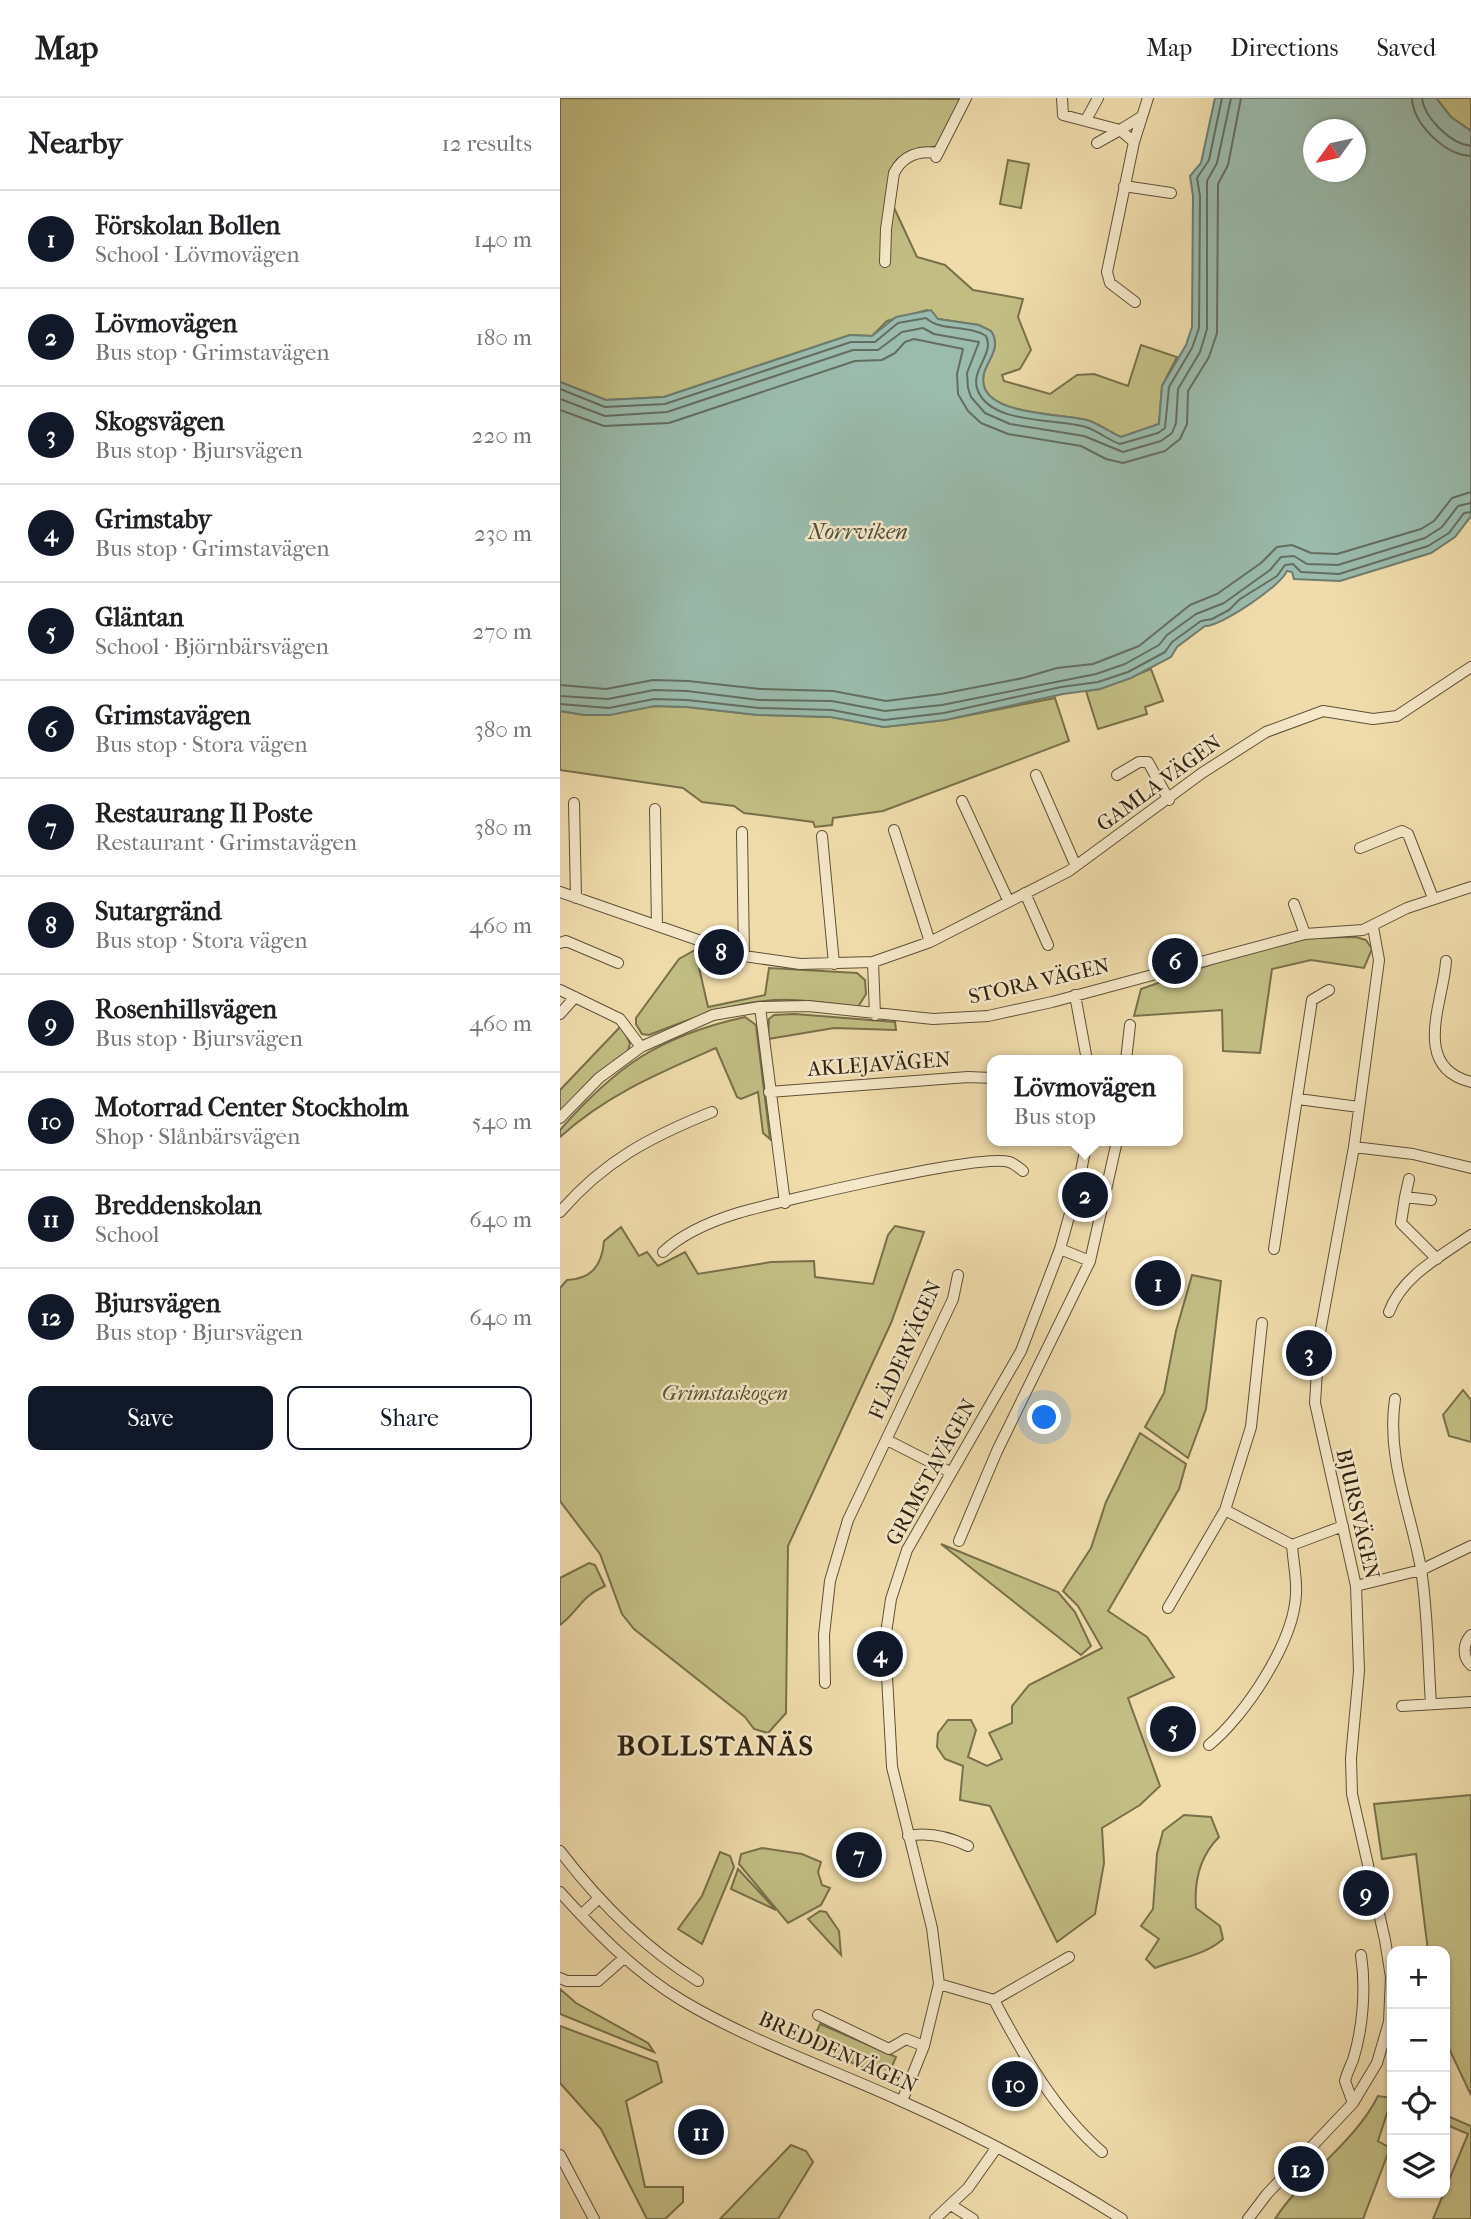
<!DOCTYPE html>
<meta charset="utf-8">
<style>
:root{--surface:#fff;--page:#f6f6f6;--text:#202124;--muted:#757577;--line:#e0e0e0;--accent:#111827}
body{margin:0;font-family:"IM FELL French Canon",serif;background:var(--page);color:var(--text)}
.controls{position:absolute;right:21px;bottom:21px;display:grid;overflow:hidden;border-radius:14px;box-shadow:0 2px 5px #0004}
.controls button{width:63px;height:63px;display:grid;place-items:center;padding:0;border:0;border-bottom:2px solid var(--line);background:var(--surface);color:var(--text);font:35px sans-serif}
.compass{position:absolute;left:743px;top:21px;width:63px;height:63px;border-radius:50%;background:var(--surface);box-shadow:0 2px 5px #0004;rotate:237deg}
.you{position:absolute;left:485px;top:1320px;width:24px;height:24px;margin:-18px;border:5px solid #fff;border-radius:50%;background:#1a73e8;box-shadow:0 0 0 10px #1a73e833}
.badge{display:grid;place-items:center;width:46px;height:46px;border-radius:50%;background:var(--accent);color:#fff;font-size:23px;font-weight:700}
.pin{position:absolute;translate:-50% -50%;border:4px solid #fff;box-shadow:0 2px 7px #0006}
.popup{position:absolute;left:427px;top:957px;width:196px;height:91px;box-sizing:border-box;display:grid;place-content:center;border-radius:14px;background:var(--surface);filter:drop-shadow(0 2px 5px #0005);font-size:23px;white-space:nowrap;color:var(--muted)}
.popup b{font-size:26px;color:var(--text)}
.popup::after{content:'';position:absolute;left:50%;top:100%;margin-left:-14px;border:14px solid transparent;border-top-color:var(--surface)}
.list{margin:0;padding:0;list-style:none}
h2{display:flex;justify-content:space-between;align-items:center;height:91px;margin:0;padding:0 28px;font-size:30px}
h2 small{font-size:23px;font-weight:400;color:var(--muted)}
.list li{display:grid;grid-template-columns:46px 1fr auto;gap:21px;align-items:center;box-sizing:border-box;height:98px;padding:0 28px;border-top:2px solid var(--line)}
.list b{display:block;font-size:26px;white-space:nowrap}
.list p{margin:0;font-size:23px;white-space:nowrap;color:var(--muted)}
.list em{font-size:23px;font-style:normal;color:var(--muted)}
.actions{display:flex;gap:14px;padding:21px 28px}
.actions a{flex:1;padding:16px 0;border:2px solid var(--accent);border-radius:14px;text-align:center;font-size:24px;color:var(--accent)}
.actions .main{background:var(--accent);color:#fff}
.icon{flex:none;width:38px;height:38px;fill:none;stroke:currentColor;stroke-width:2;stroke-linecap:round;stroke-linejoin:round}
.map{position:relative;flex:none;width:911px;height:2121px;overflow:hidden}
header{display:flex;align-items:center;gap:42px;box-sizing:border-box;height:98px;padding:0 35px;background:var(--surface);border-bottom:2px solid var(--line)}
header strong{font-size:33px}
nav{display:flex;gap:38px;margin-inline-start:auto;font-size:24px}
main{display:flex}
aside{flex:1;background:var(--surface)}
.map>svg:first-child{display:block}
.green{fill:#c2be83;stroke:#78704a;stroke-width:2}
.water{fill:#9abbad;stroke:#6e7d6f;stroke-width:2;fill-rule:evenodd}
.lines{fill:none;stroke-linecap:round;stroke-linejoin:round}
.shore{stroke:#646e60;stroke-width:2}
.minor-casing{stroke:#5e5038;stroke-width:12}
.minor{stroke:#f5e8c8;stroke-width:10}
.labels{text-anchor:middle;stroke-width:5;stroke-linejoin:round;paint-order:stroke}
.street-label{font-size:21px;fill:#2d2112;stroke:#f5e8c8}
.park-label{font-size:21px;font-style:italic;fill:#5a5034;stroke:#f5e8c8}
.water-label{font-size:23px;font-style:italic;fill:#4e4f40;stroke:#f5e8c8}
.district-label{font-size:28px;font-weight:bold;letter-spacing:2px;fill:#2d2112;stroke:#f5e8c8}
</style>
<header>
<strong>Map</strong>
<nav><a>Map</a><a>Directions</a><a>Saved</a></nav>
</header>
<main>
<aside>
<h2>Nearby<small>12 results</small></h2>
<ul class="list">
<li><span class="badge">1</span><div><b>Förskolan Bollen</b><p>School · Lövmovägen</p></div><em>140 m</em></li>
<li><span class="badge">2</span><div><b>Lövmovägen</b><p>Bus stop · Grimstavägen</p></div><em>180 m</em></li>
<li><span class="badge">3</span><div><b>Skogsvägen</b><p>Bus stop · Bjursvägen</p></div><em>220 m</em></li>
<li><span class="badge">4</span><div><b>Grimstaby</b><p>Bus stop · Grimstavägen</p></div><em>230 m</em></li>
<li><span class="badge">5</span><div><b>Gläntan</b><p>School · Björnbärsvägen</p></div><em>270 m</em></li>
<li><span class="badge">6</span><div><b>Grimstavägen</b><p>Bus stop · Stora vägen</p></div><em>380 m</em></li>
<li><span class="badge">7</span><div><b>Restaurang Il Poste</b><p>Restaurant · Grimstavägen</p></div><em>380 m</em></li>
<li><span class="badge">8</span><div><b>Sutargränd</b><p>Bus stop · Stora vägen</p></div><em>460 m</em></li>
<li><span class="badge">9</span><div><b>Rosenhillsvägen</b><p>Bus stop · Bjursvägen</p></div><em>460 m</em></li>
<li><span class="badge">10</span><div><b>Motorrad Center Stockholm</b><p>Shop · Slånbärsvägen</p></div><em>540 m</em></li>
<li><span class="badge">11</span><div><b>Breddenskolan</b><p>School</p></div><em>640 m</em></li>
<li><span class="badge">12</span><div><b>Bjursvägen</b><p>Bus stop · Bjursvägen</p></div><em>640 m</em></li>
</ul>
<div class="actions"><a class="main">Save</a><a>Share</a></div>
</aside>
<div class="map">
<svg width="911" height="2121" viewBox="0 0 911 2121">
<rect width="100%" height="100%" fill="#f0dcab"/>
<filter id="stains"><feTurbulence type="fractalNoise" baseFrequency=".00286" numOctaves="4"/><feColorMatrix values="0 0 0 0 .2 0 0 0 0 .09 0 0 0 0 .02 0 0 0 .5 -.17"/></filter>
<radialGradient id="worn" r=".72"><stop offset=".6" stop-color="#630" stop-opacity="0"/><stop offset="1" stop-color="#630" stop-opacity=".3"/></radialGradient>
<path class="green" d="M0 0 402 1 379 48C340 52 341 66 329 99L357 159 385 167 413 192 463 201 458 219 471 252 460 271 442 277 444 283 490 296 517 277 534 276 568 288 581 247 617 259 602 288 599 326 561 339C550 334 539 326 527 322 503 316 431 317 424 288 418 267 445 254 431 233L419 227 378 221 367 212 327 223 312 238 290 237 104 299 46 302 0 284Z
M876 0H911V33L891 19Z
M448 62 469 66 461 110 440 106Z
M591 571 603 603 585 609 587 616 538 631 526 593 540 591Z
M495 600 509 643 323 713 273 720 272 727 255 729 253 724 184 715 174 708 142 704 123 690 0 672V613L25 617 95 608 127 609 198 617 271 619 324 629 385 622Z
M796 839 806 842 812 851 804 870 751 862 712 871 700 955 663 953 662 912 574 918 581 891 663 862 743 840Z
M135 852 148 909 205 897 209 870 297 875 305 882 306 896 298 909C276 906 254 903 232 902 181 900 135 919 89 937L82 936 76 926V920L119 861Z
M235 916 335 924 336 932 274 930 208 941 209 921 214 917Z
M185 919 196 927 210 1041 203 1035 198 994 181 1001 177 999 156 950C99 975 46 997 0 1039V1032C57 967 100 938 185 919Z
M61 928 70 945 68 953 0 1015V992Z
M335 1128 364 1134 331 1225 228 1448 226 1615 208 1635 194 1631 185 1619 74 1531 62 1516 40 1456 0 1403V1190L7 1182C32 1181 42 1167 44 1143L61 1129 79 1158 87 1154 98 1168 125 1154 138 1176 211 1164 254 1163 255 1179 313 1186 328 1137Z
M632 1177 661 1183 646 1311 628 1360 585 1329 604 1295 616 1233Z
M903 1292 911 1302V1344L889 1338 883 1317Z
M580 1335 626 1366 619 1391 548 1513 587 1539 614 1579 568 1600 600 1688 580 1707 542 1730 544 1765 535 1816 497 1844 430 1708 400 1702 403 1668 385 1661 377 1649 378 1635 388 1622H411L416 1632 408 1659 427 1668 442 1661 429 1635 452 1625V1608L469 1587 542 1550 518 1508 503 1493 531 1450 546 1404Z
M381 1446 498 1494 515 1514 531 1548 521 1557Z
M29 1465 35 1467 45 1488C20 1499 19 1513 0 1527V1480Z
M911 1697V1997L885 1942V1853H868L856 1756 822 1761 814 1706Z
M624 1717 651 1719 659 1739C640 1758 634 1784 636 1810L660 1828 663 1841C646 1857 617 1861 595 1870L586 1861 599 1841 581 1828 593 1811 597 1756 603 1733Z
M202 1750 242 1756 261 1764 258 1774 262 1787 270 1790 261 1807 228 1825 179 1766 181 1756Z
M160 1754 170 1758 174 1769 142 1846 118 1831 142 1798Z
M178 1771 216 1812 171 1791Z
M260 1813 266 1814 279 1833 281 1857 248 1821Z
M0 1891 16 1905 88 1945 94 1954 0 1916Z
M260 1926 336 1959 327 1980 251 1947Z
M0 1928 97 1964 102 1984 66 2003 85 2089H123V2104L105 2121H87L41 2031 0 1985Z
M818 1998 832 2000 818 2043 830 2050 803 2121H715C744 2076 794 2046 818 1998Z
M885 2017 911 2028V2121H873L908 2036 885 2026Z
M231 2047 246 2053 253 2064 218 2121H160Z"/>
<path class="water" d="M655 0H876L891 19 911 33V418L895 439 871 455 780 483 734 481 732 474 727 473C722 487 660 529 645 528L617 549 611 559 571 580 540 591 503 596 385 622 324 629 271 619 198 617 127 609 95 608 50 617H25L0 613V284L46 302 104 299 290 237 312 238 336 219 371 212 378 221 419 227 431 233C445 254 418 267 424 288 431 317 503 316 527 322 539 326 550 334 561 339L599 326 602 288 626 247 632 229 633 98 630 78 641 65ZM754 32H796V74H754Z"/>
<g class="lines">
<path class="shore" d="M852 0C853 26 885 57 911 58
M862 0C864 20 891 46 911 48
M0 291 45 309 105 306 291 244H315L338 225 366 220C381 234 407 226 426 238 435 256 409 273 418 293 432 327 497 320 526 329 538 333 548 342 560 346L598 335 605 330 609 289 632 250 639 230 640 98 637 80 649 62 662 0
M0 301 45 318 107 314 293 252H318L342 234 363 230 374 236 419 244 407 275 408 290 411 299 425 315 450 326 524 338 563 354 601 343 612 335 616 325 618 291 640 254 647 231V83L657 65 671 0
M0 312 44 328 109 325 295 263 322 262 335 255 345 244 354 241 403 251 397 276 398 296 408 313 421 325 448 336 521 348 546 361 563 365 605 353 620 341 627 326 628 293 649 259 657 235 658 86 668 67 681 0
M0 587 46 591 93 582 128 583 200 591 273 593 326 603 381 596 463 580 497 570 533 566 579 548 630 507 657 496 701 465 717 449 732 447 751 455 777 456 861 431 874 423 892 400 911 394
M0 598 48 601 94 592 127 593 199 602 272 603 325 613 382 607 536 576 565 566 599 547 607 537 636 516 664 505 710 472 721 459 734 458 747 466 778 467 865 440 882 429 898 408 911 405
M0 606 49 610 94 601 127 602 199 610 272 612 324 622 384 615 501 589 538 584 568 574 605 554 612 544 641 523 652 521 669 512 680 501 717 478 725 467 733 466 741 474 779 476 868 448 889 435 904 415 911 414"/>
<g class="minor-casing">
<path id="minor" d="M502 0 503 17 560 32 581 19
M526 22 538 0
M537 45 560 32 574 44
M376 59 406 0
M564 88 611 95
M325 164 326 131 334 75C343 57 360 52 378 55
M575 204 550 185 547 174 574 44 588 0
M476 677 515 766
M557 677 579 664H588L609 702
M402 703 448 802
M14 705 16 800
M95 711 97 828
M334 732 370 844
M182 734 184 858
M262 738 274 866
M800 750 842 733 848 736 873 800
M0 794 184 858 240 866 313 864 315 917
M465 795 488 847
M734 806 745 836
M0 845 6 843 58 865
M886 863C884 902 850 969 911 984
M313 864 370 844 509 773 642 675 706 634 763 613 813 621 837 618 911 569
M0 892 60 921 81 949
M515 897 527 962
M200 909 225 1105
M0 916 15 899
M566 962 570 927
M209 994 408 979 432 980
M738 1001 799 1009
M0 1020 39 980 81 949 153 917 200 909 248 908 373 921 428 918 492 904 745 836 803 832 847 810 911 789
M794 1049 853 1056 911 1070
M845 1099 849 1081
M871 1102 845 1099 841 1125 877 1161
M0 1114C44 1063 90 1039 152 1014
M500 1151 530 1163
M714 1151 752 902 769 892
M103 1154C123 1135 152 1123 178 1115 216 1104 421 1055 449 1064 454 1065 459 1070 463 1073
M829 1214C842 1178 881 1158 911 1137
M702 1225 691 1329 665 1412 732 1447
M835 1301C826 1360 851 1414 861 1471 868 1515 868 1562 871 1606
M327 1342 390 1374
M399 1443 437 1353 530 1163 557 1043
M796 1488 861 1472 911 1448
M608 1510 665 1412
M911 1537C903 1545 902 1559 911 1567
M265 1585 264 1537 270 1483 288 1422 393 1201 398 1177
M842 1608 911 1604
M649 1647C685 1618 734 1544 736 1496 737 1480 733 1463 732 1447L783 1428
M348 1738C368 1734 389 1739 408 1748
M0 1753C39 1804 83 1849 138 1883
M0 1794C37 1835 76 1875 123 1903 192 1944 269 1970 341 2003 418 2037 491 2076 562 2121
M21 1817 38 1801
M0 1880 7 1883H38L64 1860
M379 1886 434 1902C463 1957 495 2013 542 2054
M434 1902 509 1859
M258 1917 329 1951 346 1941 364 1948
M342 2003 364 1948 379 1886 372 1830 332 1669 325 1542 331 1501 347 1452 461 1253 500 1151 519 1083 527 1043
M793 2005 785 1983C787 1975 790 1969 793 1962 803 1930 806 1890 801 1857
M0 2057 34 2121
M391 2107 413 2121
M375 2121 408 2090 437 2049
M688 2121 707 2096 793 2005 817 1965 829 1924 831 1879 825 1842 792 1696 791 1660 799 1573 796 1488 755 1305 759 1240 794 1049 819 862 813 829"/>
</g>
<use href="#minor" class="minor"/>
</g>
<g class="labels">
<g class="street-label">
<text transform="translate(599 685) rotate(-36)" y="7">GAMLA VÄGEN</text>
<text transform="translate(479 883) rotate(-13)" y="7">STORA VÄGEN</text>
<text transform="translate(319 966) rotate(-4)" y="7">AKLEJAVÄGEN</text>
<text transform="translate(345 1252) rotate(-66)" y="7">FLÄDERVÄGEN</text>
<text transform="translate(371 1374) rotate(-61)" y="7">GRIMSTAVÄGEN</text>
<text transform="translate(798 1416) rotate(77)" y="7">BJURSVÄGEN</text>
<text transform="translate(278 1954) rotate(24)" y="7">BREDDENVÄGEN</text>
</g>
<g class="park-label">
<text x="165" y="1302">Grimstaskogen</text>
</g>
<g class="water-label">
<text x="298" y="441">Norrviken</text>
</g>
<g class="district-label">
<text x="156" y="1657">BOLLSTANÄS</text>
</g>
</g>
<rect width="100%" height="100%" filter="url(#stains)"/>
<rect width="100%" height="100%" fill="url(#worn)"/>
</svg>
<div class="controls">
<button>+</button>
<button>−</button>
<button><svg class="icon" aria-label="locate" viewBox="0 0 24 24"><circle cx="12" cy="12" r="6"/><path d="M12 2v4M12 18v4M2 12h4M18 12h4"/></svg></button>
<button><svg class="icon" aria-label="layers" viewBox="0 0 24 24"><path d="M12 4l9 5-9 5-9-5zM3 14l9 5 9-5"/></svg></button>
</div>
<svg class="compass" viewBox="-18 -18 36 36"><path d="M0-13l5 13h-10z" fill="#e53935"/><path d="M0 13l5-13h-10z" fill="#757577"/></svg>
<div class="you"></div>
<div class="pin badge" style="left:598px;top:1185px">1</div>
<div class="pin badge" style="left:525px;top:1097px">2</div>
<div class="popup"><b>Lövmovägen</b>Bus stop</div>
<div class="pin badge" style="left:749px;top:1255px">3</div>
<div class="pin badge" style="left:320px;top:1556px">4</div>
<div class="pin badge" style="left:613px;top:1631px">5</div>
<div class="pin badge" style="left:615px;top:863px">6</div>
<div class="pin badge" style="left:299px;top:1757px">7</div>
<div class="pin badge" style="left:161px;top:854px">8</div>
<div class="pin badge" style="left:806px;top:1795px">9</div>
<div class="pin badge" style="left:455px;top:1986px">10</div>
<div class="pin badge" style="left:141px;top:2034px">11</div>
<div class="pin badge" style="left:741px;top:2071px">12</div>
</div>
</main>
